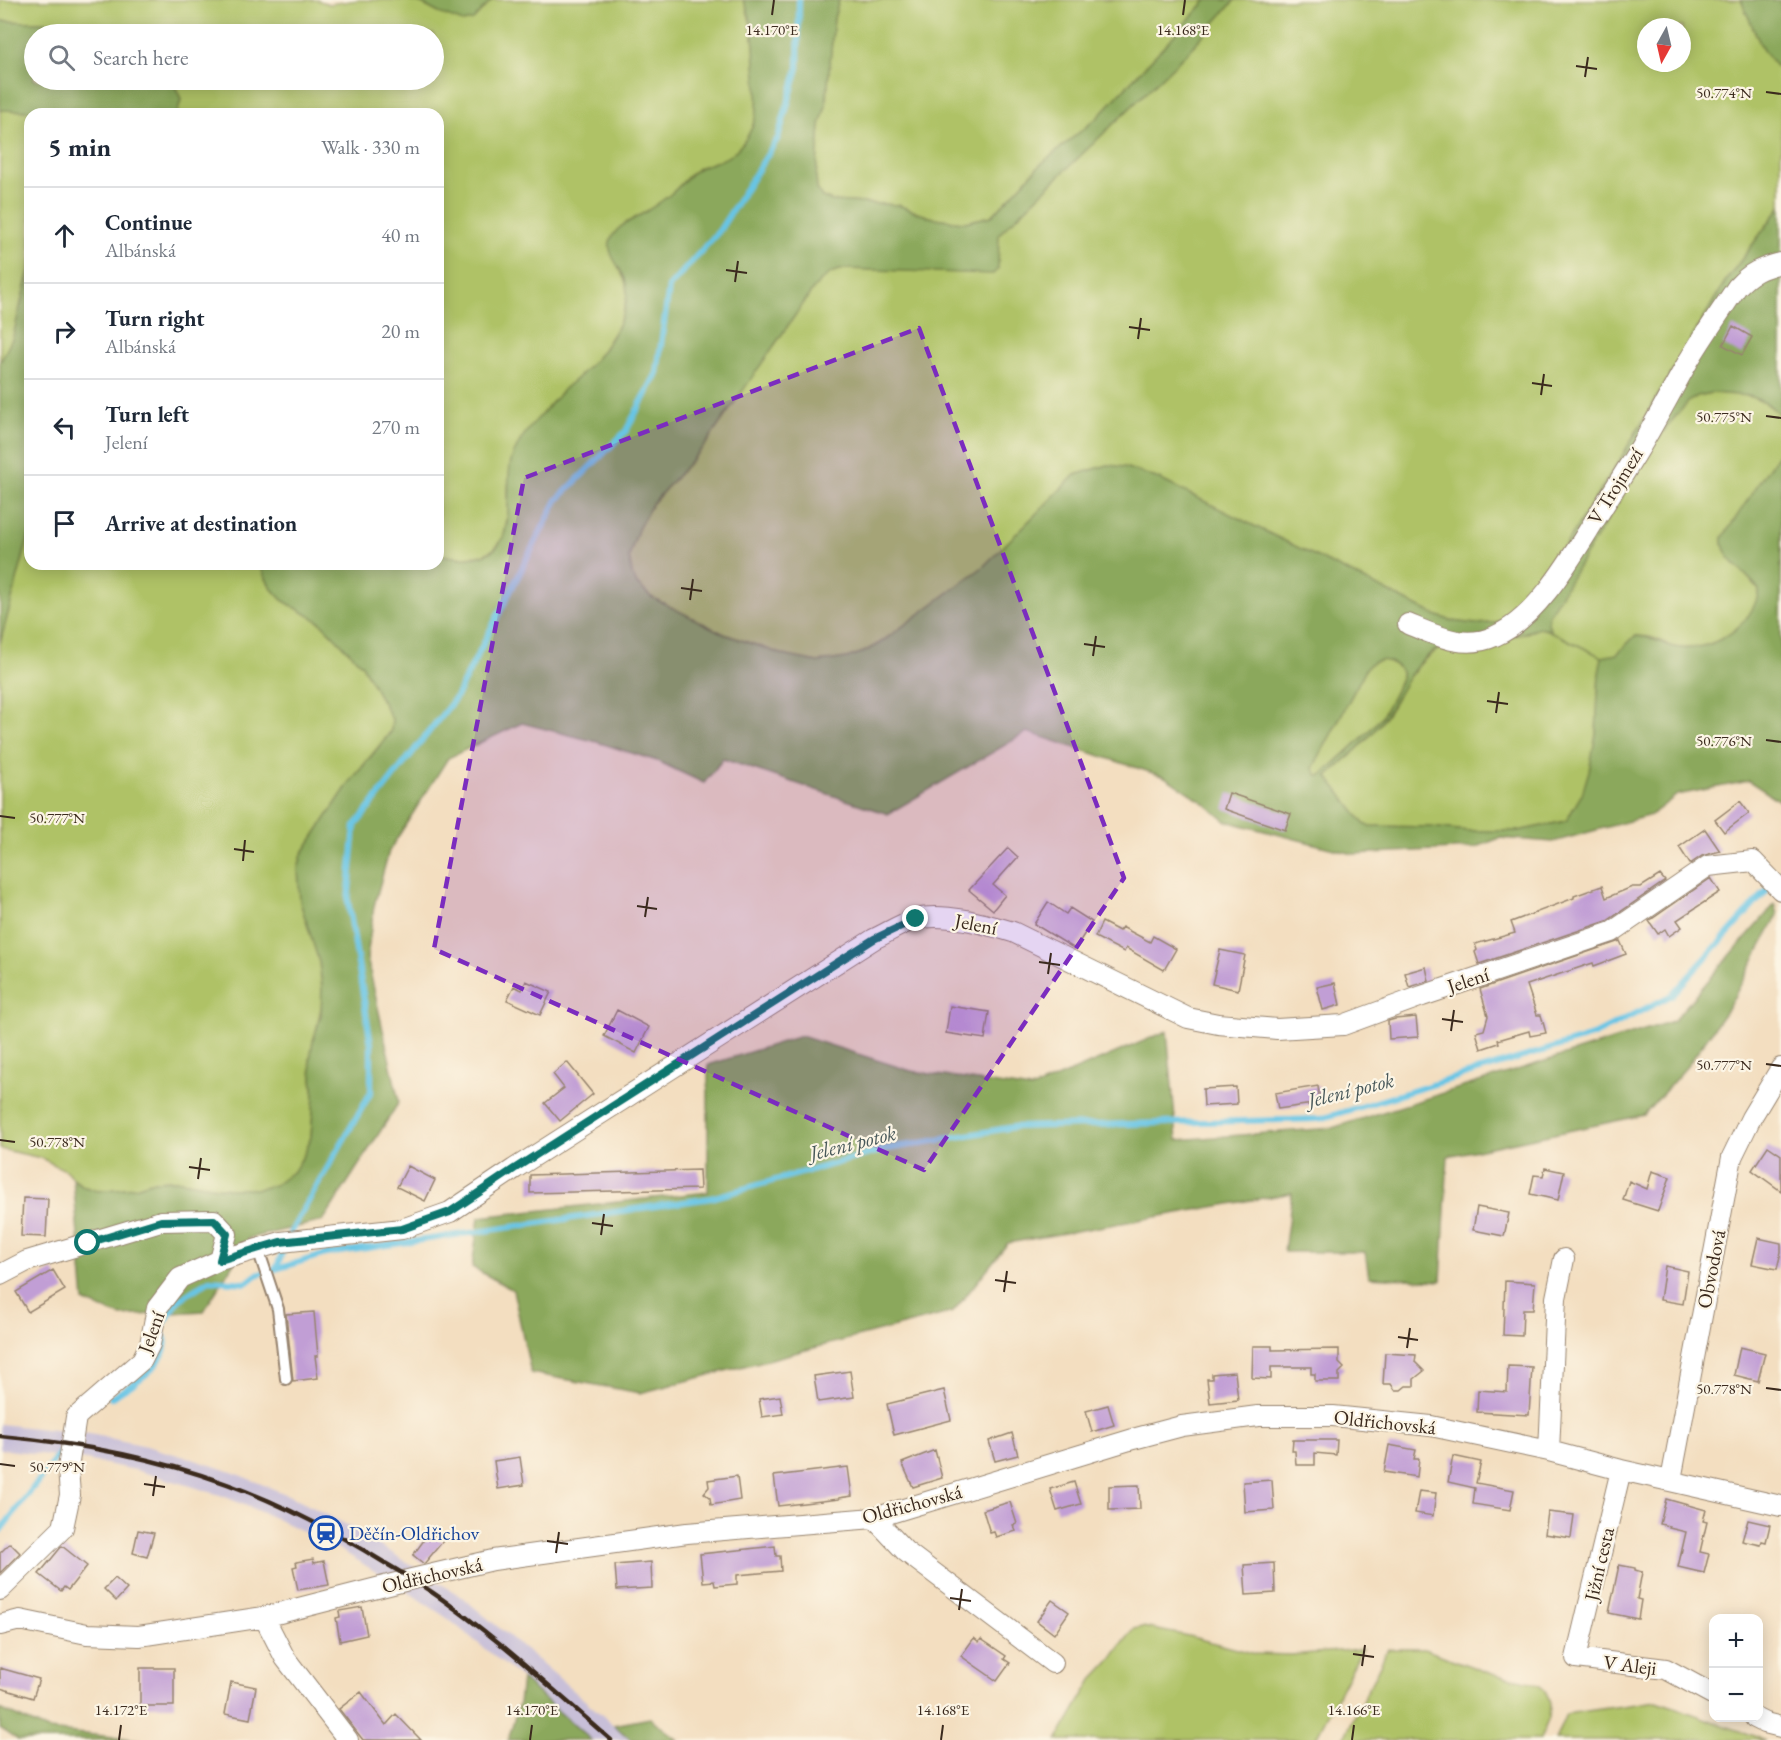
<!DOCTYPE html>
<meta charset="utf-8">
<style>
:root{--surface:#fff;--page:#f6f6f7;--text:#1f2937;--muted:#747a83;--line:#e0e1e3}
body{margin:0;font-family:"EB Garamond",serif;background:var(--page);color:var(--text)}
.controls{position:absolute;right:18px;bottom:18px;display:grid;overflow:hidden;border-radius:12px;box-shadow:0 3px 15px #0003}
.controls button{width:54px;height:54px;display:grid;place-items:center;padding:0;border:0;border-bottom:2px solid var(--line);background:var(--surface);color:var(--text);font:30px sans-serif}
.compass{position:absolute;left:1637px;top:18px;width:54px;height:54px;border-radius:50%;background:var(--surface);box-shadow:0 3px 15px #0003;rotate:188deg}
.stop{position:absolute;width:18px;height:18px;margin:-14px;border:4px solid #0f766e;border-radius:50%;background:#fff}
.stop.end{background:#0f766e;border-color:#fff;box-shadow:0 2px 6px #0008}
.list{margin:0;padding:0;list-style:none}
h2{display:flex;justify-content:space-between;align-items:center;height:78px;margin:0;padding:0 24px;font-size:26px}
h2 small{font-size:20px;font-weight:400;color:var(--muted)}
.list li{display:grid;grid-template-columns:39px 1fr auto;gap:18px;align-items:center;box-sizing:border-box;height:96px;padding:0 24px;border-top:2px solid var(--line)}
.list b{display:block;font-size:22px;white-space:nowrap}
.list p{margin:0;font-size:20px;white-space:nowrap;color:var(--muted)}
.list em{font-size:20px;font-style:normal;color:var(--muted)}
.icon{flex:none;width:33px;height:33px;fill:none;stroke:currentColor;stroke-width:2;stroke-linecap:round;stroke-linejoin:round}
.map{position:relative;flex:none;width:1781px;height:1740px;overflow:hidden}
.search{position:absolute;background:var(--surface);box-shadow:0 3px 15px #0003;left:24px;top:24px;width:420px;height:66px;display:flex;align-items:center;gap:15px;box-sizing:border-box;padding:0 21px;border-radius:33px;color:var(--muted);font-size:22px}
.panel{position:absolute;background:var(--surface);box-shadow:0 3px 15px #0003;left:24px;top:108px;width:420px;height:462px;border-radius:18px}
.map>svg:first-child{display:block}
.industrial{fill:#c8bfd8}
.green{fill:#afc266;stroke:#757642;stroke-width:1.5;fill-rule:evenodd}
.forest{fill:#8ba85b;stroke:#63693c;stroke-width:1.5;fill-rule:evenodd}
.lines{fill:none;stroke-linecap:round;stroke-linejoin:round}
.stream{stroke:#67c5e5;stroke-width:6}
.building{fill:#c19ed5}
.service-casing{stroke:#97846f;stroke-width:14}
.minor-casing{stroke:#97846f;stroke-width:22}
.service{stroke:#fff;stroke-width:10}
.minor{stroke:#fff;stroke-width:20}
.rail{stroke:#3b2a1e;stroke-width:4.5}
.route{stroke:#0f766e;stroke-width:8}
.marked{fill:#7b2cbf;fill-opacity:0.2;stroke:#7b2cbf;stroke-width:4.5;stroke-dasharray:12 8;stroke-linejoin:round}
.ticks{fill:none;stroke:#3b2a1e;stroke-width:2}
.labels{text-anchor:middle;stroke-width:4.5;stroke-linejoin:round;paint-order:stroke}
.street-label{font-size:20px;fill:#3b2a1e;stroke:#fcf5e5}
.transit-label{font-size:20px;fill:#164399;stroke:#fcf5e5;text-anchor:start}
.water-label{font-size:21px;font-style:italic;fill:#48585a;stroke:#fcf5e5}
.ticks-label{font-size:15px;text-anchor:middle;fill:#3b2a1e;stroke:#fcf5e5;stroke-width:4.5;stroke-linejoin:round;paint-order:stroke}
</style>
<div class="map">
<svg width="1781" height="1740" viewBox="0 0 1781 1740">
<rect width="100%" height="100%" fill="#fcf5e5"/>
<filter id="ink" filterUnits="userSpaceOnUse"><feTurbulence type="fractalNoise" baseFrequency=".0167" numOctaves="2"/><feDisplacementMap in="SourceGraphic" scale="12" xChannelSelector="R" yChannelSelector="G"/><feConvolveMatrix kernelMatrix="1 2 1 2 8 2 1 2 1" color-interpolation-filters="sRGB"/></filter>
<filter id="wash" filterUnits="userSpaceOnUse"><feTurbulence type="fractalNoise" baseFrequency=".008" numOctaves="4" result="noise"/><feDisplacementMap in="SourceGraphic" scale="24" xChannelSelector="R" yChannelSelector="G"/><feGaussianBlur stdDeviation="1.35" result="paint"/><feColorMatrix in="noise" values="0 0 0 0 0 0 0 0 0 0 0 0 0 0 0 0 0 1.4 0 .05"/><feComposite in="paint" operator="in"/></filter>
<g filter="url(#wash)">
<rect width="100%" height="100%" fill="#f3dec0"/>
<path class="industrial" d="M0 1424 90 1434 142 1445 192 1459 232 1472 288 1495 351 1527 462 1597 538 1660 631 1740H591L522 1679 447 1618 405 1590 339 1549 277 1519 223 1496 184 1484 135 1470 86 1460 0 1449Z"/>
<path class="green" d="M0 0H317L329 4 358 0H408L422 4 439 13 473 20 492 0H743C754 21 762 99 755 122 752 133 743 144 735 152 724 162 709 162 697 169 687 175 680 187 671 194 657 206 640 215 624 224L618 266 626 283 627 295 623 313 616 329 600 354 581 375 565 388 511 462 508 488V511L504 536 494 549 483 555 456 558 438 554V114H177L181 99 172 80H434V34H141L136 30 93 24 0 21Z
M839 0H1207L1098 117 1040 165 992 216 965 222 954 221 929 217 898 205 832 201 822 197 817 189 816 178 820 125 826 105 834 18Z
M1235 0H1741L1763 50 1781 72V206L1725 282 1621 458 1554 563 1531 593 1509 615 1495 623 1476 624 1452 621 1435 615 1159 479 1124 467 1108 465 1075 475 983 567 880 643 864 652 847 658 827 661 817 662 787 656 724 634 651 597 637 584 632 574 629 557 638 529 652 504 705 445 814 288C825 277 829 271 845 269L993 273 999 234 1187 53ZM1646 27H1682V63H1646Z
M0 110 34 111 48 114H30V266L13 337 0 363Z
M1712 393C1740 394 1761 394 1781 416V450L1752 493 1723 544 1728 555 1759 590C1755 624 1714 651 1680 648 1669 647 1660 639 1649 637 1645 636 1640 637 1635 636L1599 673C1597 713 1598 755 1583 793 1579 803 1572 812 1566 821L1518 831H1468L1430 827 1369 826 1364 824 1327 777 1361 745 1381 723 1393 705 1403 684 1423 661 1439 649 1524 634 1539 628 1550 631 1548 623V614L1645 458 1668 425 1689 401 1697 396Z
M30 532V564H260L264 575 272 589 282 600 320 622 362 665 392 719 391 731 350 782 302 854 298 869 319 962 323 999 310 1059 314 1096 311 1137 305 1153 295 1170 288 1177 275 1185 258 1189H229L175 1180 154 1181 135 1187 98 1191 82 1186 65 1170 41 1158 0 1149V643Z
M1382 660C1389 661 1399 665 1401 672 1404 680 1384 714 1378 721 1363 739 1341 757 1324 773L1320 776 1317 775 1313 768 1367 667 1373 662Z
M1143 1627 1188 1636 1256 1654 1291 1655 1362 1649 1315 1740H1057L1092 1680 1108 1663 1134 1629Z
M1388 1649H1424L1492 1674 1532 1682 1540 1686 1547 1694 1550 1704 1549 1718 1540 1740H1343Z
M1657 1701 1765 1740H1555L1566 1714Z"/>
<path class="forest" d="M408 0H492L473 20 463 22 439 13 422 4Z
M743 0H839L834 18 826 105 820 125 816 178 817 189 822 197 832 201 898 205 929 217 954 221 965 222 992 216 1040 165 1098 117 1207 0H1235L1187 53 999 234 998 269 993 274 845 269C829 271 825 277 814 288L705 445 652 504 638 529 629 557 632 574 637 584 651 597 724 634 787 656 817 662 827 661 847 658 864 652 880 643 983 567 1075 475 1108 465 1124 467 1159 479 1435 615 1452 621 1476 624 1495 623 1509 615 1531 593 1554 563 1621 458 1725 282 1781 206V416L1769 405 1750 396 1712 393 1697 396 1689 401 1668 425 1645 458 1549 614 1548 623 1551 632 1602 657 1617 654 1635 636C1655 636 1662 646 1680 648 1714 652 1754 624 1759 590 1749 574 1720 559 1723 537L1781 450V802L1749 781 1677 795 1651 815 1553 842 1500 838 1474 848 1353 854 1226 821 1200 800 1165 777 1027 732 888 814 723 759 704 783 657 761 597 742 522 723 448 758 389 851 374 906 367 958 399 1102 323 1221 249 1238 204 1311 121 1316 92 1305 84 1301 73 1179 82 1186 98 1191 135 1187 154 1181 175 1180 229 1189H258L275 1185 295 1170 305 1153 311 1137 314 1096 310 1059 313 1041 321 1015 322 985 319 962 300 902 298 869 302 854 350 782 391 732 392 719 362 665 320 622 282 600 272 589 264 575 260 564H438V554C455 558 479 562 495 549 516 530 504 487 511 461 512 456 516 450 518 445 523 434 532 425 540 416 548 407 556 398 564 389 569 384 576 380 581 374 600 357 615 335 624 311 627 301 628 289 625 279 621 268 607 255 610 242 615 225 634 220 647 211 656 205 665 199 673 192 681 185 687 177 696 170 705 163 719 163 729 156 734 153 738 148 742 144 762 119 758 96 755 66 754 44 754 20 743 0ZM1539 628H1544L1602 657 1599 673 1596 734 1589 771 1582 794 1566 821 1518 831H1468L1430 827 1369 826 1364 824 1327 776C1346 759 1367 742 1382 721 1400 697 1409 664 1438 649 1448 645 1459 653 1470 652 1478 651 1488 647 1496 644 1502 642 1507 638 1513 636 1521 633 1530 632 1539 628ZM1382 660C1389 661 1399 665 1401 672 1404 680 1384 714 1378 721 1363 739 1341 757 1324 773L1320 776 1317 775 1313 768 1367 667 1373 662Z
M1741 0H1781V72L1763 50Z
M0 21 93 24 137 30 141 34H34V80H172L181 99 177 114H48L34 111 0 110Z
M30 266V532L0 643V363L13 337Z
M1775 904 1778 915 1728 1008 1688 1065 1644 1115 1448 1156 1441 1281 1369 1277 1365 1252H1284L1292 1193 1008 1243 953 1312 640 1393 531 1373 513 1290 472 1267 479 1217 708 1192V1065L801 1036 911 1071 1031 1089 1167 1031 1177 1140 1332 1128 1673 1021Z
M522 1679 591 1740H508L519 1703Z
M0 1709 48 1730 141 1740H18L0 1728Z
M650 1718 678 1740H631L614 1725Z"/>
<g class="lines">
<path class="stream" d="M276 1269 289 1235 371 1092V1044L348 901 355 826 456 697 557 500 626 431 657 373 669 287 719 231 778 138 798 68 799 0
M111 1398C129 1386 170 1365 165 1339 164 1336 161 1333 160 1330L179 1300 209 1280 246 1283 256 1275 326 1254 711 1198 887 1149 1014 1127 1320 1119 1592 1036 1672 995 1781 875
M0 1531 65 1446"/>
</g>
<g id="blocks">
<path class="building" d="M1733 326 1752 337 1742 355 1723 345Z
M1229 793 1291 814 1285 830 1224 809Z
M1740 801 1749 813 1724 832 1715 820Z
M1705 829 1720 851 1702 856 1690 864 1679 847Z
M1008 848 1018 857 993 885 1005 895 993 910 969 890Z
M1660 875 1665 881 1607 921 1479 964 1475 952 1477 950 1475 944 1515 933 1511 922 1574 898V896L1602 886 1606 898 1632 887H1641Z
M1711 878 1720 892 1677 920 1682 927 1669 936 1665 929 1658 934 1649 921Z
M1048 902 1066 914 1070 908 1092 922 1075 949 1034 924Z
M1102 922 1119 931 1122 927 1150 942 1153 936 1176 949 1164 970 1126 948 1124 952 1095 937Z
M1620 941 1626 954 1594 966 1593 963 1527 985 1537 1015H1541L1546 1033 1530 1036 1529 1031 1498 1040 1499 1043 1481 1049 1476 1032 1484 1030 1488 1016 1480 989Z
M1220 950 1245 955 1238 990 1212 984Z
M1426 967 1429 981 1409 987 1405 973Z
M526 981 551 992 540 1015 507 1000 514 986 522 990Z
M1335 983 1340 1005 1323 1010 1317 987Z
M950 1006 989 1012 985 1039 946 1033Z
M617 1010 649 1027 636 1053 604 1036Z
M1416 1017 1418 1037 1389 1039 1388 1021 1395 1019Z
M567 1062 593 1094 560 1121 545 1103 564 1088 553 1074Z
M1318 1086 1320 1103 1278 1109 1275 1093Z
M1236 1087 1237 1104 1204 1106 1203 1089Z
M1768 1146 1781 1155V1191L1752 1170Z
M408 1166 435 1180 425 1201 397 1187Z
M1545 1168 1564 1172 1558 1200 1530 1194 1534 1175 1543 1176Z
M699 1170 700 1189 530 1193V1175Z
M1652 1171 1670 1177 1658 1211 1623 1200 1629 1181 1647 1189Z
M23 1198 48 1199 46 1237 21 1236Z
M1477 1207 1509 1213 1504 1236 1473 1230Z
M1758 1238 1781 1243V1252L1777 1269 1752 1264Z
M1665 1266 1688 1271 1683 1304 1660 1300Z
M53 1270 65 1290 28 1312 16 1292Z
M1505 1281 1535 1283 1533 1310H1523L1522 1336 1503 1335Z
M314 1312 318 1356H315L318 1378 293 1381 286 1314Z
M1253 1346H1272V1350L1339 1349V1363L1344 1368 1339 1373V1381H1315V1374H1311V1367H1271V1379L1252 1378Z
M1740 1347 1765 1353 1758 1381 1734 1375Z
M1385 1353 1416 1355 1415 1362 1424 1371 1414 1379V1386H1406L1401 1390H1395L1391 1384H1383Z
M1508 1366 1532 1367 1529 1415 1477 1412 1478 1390 1507 1392Z
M850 1371 854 1397 818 1402 814 1376Z
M1235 1372 1238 1400 1210 1403 1207 1379H1212V1374Z
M944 1390 951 1420 894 1435 887 1404Z
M780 1396 783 1414 762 1417 759 1399Z
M1108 1405 1114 1425 1092 1432 1086 1411Z
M1012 1433 1018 1455 995 1461 989 1441Z
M1293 1440H1337L1336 1455 1315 1453V1465H1296L1295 1451H1292Z
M1389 1445 1416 1450 1414 1459H1419L1417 1477 1384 1472Z
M935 1450 942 1478 913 1487 902 1463Z
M1453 1456 1481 1462 1476 1483 1514 1490 1510 1510 1473 1504 1475 1488 1448 1482Z
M520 1457 524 1485 498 1489 494 1461Z
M848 1467 852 1496 839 1498V1499L778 1506 774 1476Z
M737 1476 740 1500 711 1505 710 1498 704 1493 709 1487 708 1480Z
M1272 1480 1274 1510 1245 1512 1243 1482Z
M1074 1482 1081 1504 1057 1511 1050 1489Z
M1139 1485 1140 1509 1109 1510V1486Z
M1419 1491 1436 1493 1433 1516 1415 1513Z
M1666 1499 1706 1510 1703 1521 1707 1522 1700 1552 1709 1554 1704 1573 1678 1567 1686 1532 1669 1528 1670 1526 1660 1524Z
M1010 1502 1017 1524 1013 1525 1016 1531 996 1537 994 1532 990 1533 983 1510Z
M1548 1512 1574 1515 1571 1538 1545 1534Z
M1748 1520 1770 1525 1766 1542 1762 1541 1761 1545 1742 1541Z
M138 1530 154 1533 147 1557 133 1553Z
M430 1532 443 1541 424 1564 413 1555Z
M10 1543 20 1553 0 1573V1553Z
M62 1546 87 1566 68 1590 64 1587 61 1591 39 1574Z
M775 1546 776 1556H780L781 1571 737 1575V1584L715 1586 714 1581 703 1582 700 1554Z
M313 1559 314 1563 324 1561 329 1585 298 1590 293 1567 297 1566 296 1562Z
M651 1562 652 1588 617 1590 615 1565Z
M1274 1563 1275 1593 1246 1595 1244 1565Z
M1619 1565 1635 1568V1570L1642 1572 1637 1599 1641 1600 1638 1619 1609 1613Z
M115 1578 127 1589 116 1601 104 1589Z
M1052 1600 1069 1612 1054 1634 1037 1621Z
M362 1607 367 1635 340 1641 336 1618 340 1617 339 1611Z
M974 1638 979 1642 981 1639 1006 1656 1004 1659 1010 1663 997 1681 961 1656Z
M0 1668 39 1679 33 1698 0 1688Z
M140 1668H174V1706H140Z
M231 1682 256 1687 250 1719 225 1714Z
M361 1692 386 1725 396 1714 421 1740H363L339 1709Z"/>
</g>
</g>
<g filter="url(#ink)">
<use href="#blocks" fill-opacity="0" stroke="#97846f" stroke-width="1.5"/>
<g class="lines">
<g class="service-casing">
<path id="service" d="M258 1249 278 1309 286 1379"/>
</g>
<g class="minor-casing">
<path id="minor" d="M1408 624C1437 636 1465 650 1495 636 1537 618 1571 558 1595 520 1609 497 1624 474 1638 451 1656 421 1672 390 1689 360 1704 335 1721 311 1737 287 1751 272 1761 268 1781 263
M0 1275 27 1261 161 1221 214 1220 227 1234 220 1260
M1549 1451 1556 1298 1564 1259
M1621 1470 1576 1658 1666 1669 1714 1695
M1671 1480 1732 1157 1751 1118 1781 1068
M874 1518 905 1551 1053 1663
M0 1590 63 1528 70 1495 68 1468 76 1417 142 1360 150 1344 157 1308 180 1278 220 1260 281 1242 402 1229 450 1212 514 1169 874 939C887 933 902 923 916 919 944 912 985 924 1013 932L1188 1018 1218 1024 1277 1029 1343 1025 1422 996 1612 932 1708 866 1753 861 1781 890
M264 1617 285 1658 348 1740
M0 1625 20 1620 87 1634 139 1636 264 1617 412 1579 493 1560 687 1533 874 1518 1133 1439 1182 1426 1258 1416H1333L1431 1426 1549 1451 1621 1470 1781 1506
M1755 1718 1765 1723 1781 1727"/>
</g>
<use href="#service" class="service"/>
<use href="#minor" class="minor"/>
<path class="rail" d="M0 1436C77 1443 154 1457 227 1484 282 1504 335 1532 385 1563 409 1577 432 1591 454 1608 509 1648 559 1695 611 1740"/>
</g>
</g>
<g class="lines" filter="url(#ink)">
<path class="route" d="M88 1243 161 1221 214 1220 227 1234 220 1260 280 1242 402 1229 450 1212 514 1169 874 939 916 919"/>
</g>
<path class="marked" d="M919 328 1124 878 924 1170 434 949 524 478Z"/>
<path class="ticks" d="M772 15 774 0M1183 15 1185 0M1576 66 1597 69M1585 77 1588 57M1766 92 1781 94M726 270 747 273M735 282 738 261M1129 327 1150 330M1138 339 1141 318M1532 383 1552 386M1541 395 1544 374M1766 416 1781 418M681 588 702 591M690 600 693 579M1084 644 1105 647M1093 656 1096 636M1487 701 1508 704M1496 713 1499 692M1766 740 1781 742M0 816 15 818M234 849 254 852M243 861 245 840M637 906 657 909M645 917 648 897M1039 962 1060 965M1048 974 1051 953M1442 1019 1463 1022M1451 1031 1454 1010M1766 1064 1781 1066M0 1140 15 1142M189 1167 210 1170M198 1179 201 1158M592 1223 613 1226M601 1235 604 1214M995 1280 1016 1283M1004 1292 1007 1271M1398 1337 1418 1340M1407 1348 1410 1328M1766 1388 1781 1390M0 1464 15 1466M144 1484 165 1487M153 1496 156 1476M547 1541 568 1544M556 1553 559 1532M950 1598 971 1601M959 1610 962 1589M1353 1654 1374 1657M1362 1666 1365 1645M119 1740 121 1725M530 1740 532 1725M941 1740 943 1725M1352 1740 1354 1725"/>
<defs>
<g id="station-ring" transform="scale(1.725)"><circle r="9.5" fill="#fcf5e5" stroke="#1a4fb4" stroke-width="1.5"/><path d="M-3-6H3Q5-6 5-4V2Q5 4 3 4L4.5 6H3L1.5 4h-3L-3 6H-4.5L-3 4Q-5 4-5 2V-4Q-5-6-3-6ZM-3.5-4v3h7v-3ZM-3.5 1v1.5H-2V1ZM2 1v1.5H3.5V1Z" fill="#1a4fb4"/></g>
</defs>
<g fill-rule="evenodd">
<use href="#station-ring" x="326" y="1533"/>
</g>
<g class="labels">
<g class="street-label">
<text transform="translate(1615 486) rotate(-58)" y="7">V Trojmezí</text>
<text transform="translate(976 924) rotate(11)" y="7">Jelení</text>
<text transform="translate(1468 980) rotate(-18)" y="7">Jelení</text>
<text transform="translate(1711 1269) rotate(-79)" y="7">Obvodová</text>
<text transform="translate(151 1332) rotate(-70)" y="7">Jelení</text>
<text transform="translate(1385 1422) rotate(6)" y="7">Oldřichovská</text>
<text transform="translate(912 1504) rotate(-15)" y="7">Oldřichovská</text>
<text transform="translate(1599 1564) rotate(-77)" y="7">Jižní cesta</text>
<text transform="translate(432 1575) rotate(-13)" y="7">Oldřichovská</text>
<text transform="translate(1630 1665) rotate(7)" y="7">V Aleji</text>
</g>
<g class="transit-label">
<text x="349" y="1540">Děčín-Oldřichov</text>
</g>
<g class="water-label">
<text transform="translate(1351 1090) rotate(-14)" y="7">Jelení potok</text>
<text transform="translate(853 1143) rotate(-14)" y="7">Jelení potok</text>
</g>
</g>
<g class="ticks-label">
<text x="772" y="35">14.170°E</text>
<text x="1183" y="35">14.168°E</text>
<text x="1724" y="98">50.774°N</text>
<text x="1724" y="422">50.775°N</text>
<text x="1724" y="746">50.776°N</text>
<text x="57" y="823">50.777°N</text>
<text x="1724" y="1070">50.777°N</text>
<text x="57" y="1147">50.778°N</text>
<text x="1724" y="1394">50.778°N</text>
<text x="57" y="1472">50.779°N</text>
<text x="121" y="1715">14.172°E</text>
<text x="532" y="1715">14.170°E</text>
<text x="943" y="1715">14.168°E</text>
<text x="1354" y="1715">14.166°E</text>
</g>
</svg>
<div class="controls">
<button>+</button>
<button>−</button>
</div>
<svg class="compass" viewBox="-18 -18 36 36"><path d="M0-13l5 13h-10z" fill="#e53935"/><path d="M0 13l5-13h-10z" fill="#747a83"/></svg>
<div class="stop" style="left:88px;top:1243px"></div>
<div class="stop end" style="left:916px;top:919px"></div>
<div class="search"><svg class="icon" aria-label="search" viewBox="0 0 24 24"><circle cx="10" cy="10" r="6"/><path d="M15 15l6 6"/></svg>Search here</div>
<section class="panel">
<h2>5 min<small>Walk · 330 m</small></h2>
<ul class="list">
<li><svg class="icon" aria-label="ahead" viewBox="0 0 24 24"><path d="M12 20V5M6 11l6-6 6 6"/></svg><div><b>Continue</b><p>Albánská</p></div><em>40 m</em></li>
<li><svg class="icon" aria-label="right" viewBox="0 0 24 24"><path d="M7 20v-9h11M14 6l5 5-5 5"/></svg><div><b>Turn right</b><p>Albánská</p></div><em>20 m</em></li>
<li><svg class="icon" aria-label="left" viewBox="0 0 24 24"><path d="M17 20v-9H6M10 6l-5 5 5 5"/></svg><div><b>Turn left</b><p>Jelení</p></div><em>270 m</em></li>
<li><svg class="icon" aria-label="arrive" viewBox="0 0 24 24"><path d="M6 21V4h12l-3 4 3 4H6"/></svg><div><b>Arrive at destination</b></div></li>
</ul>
</section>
</div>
